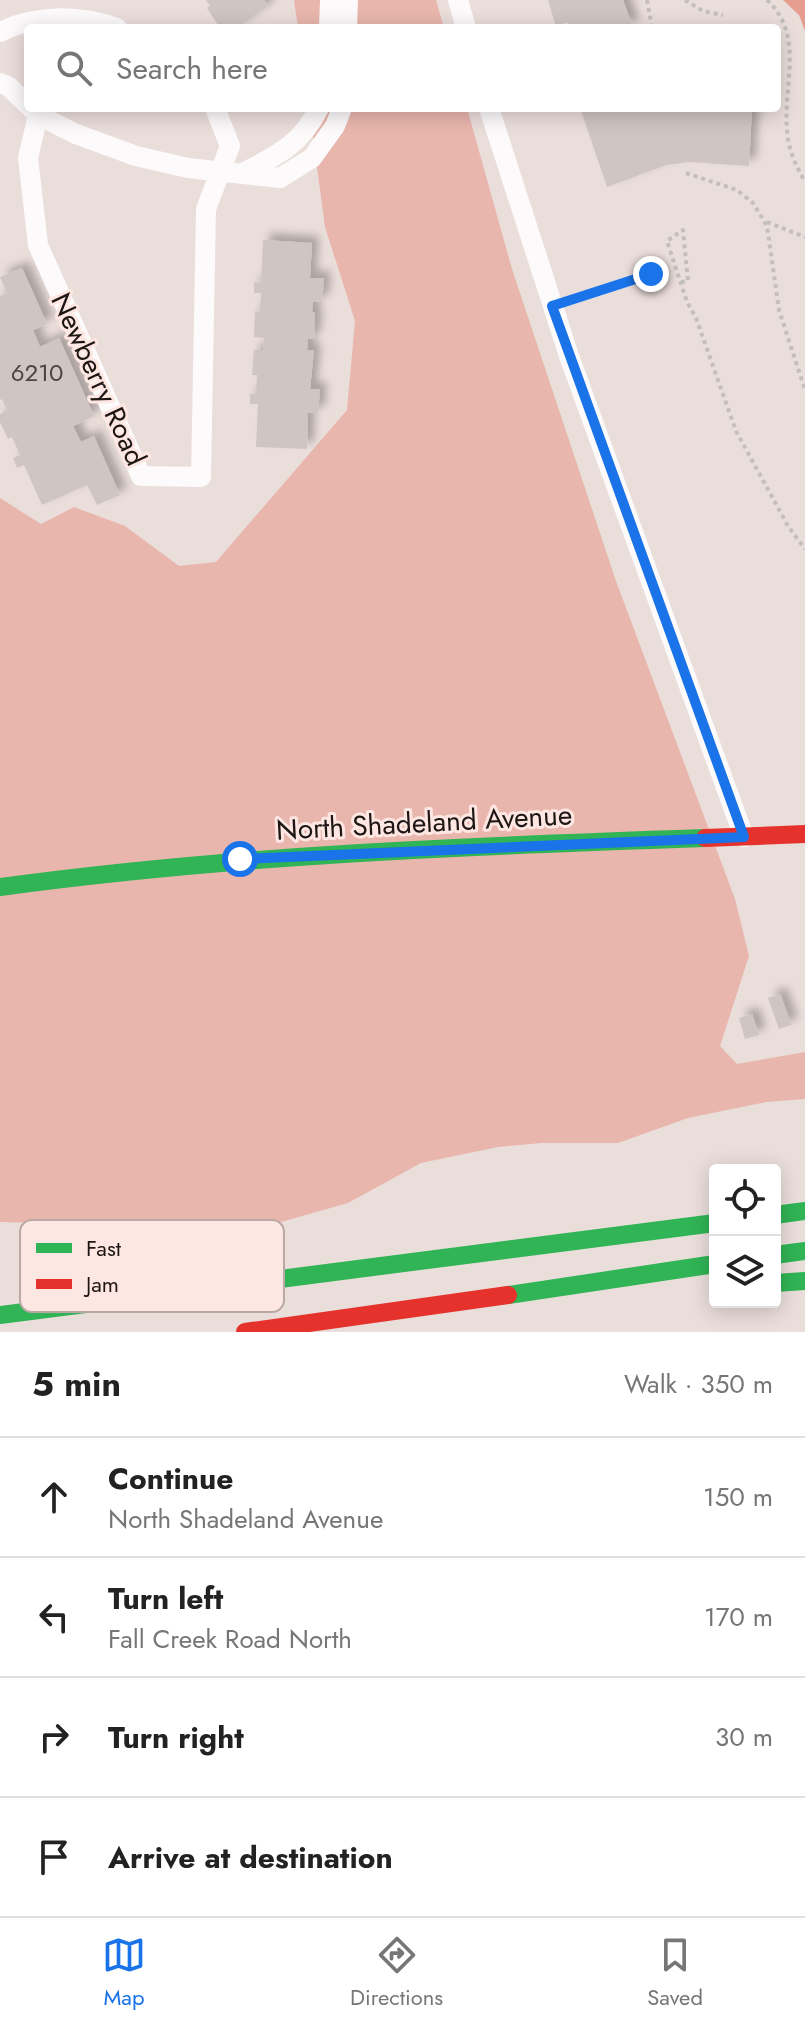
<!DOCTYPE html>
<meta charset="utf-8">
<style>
:root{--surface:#fff;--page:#f6f6f6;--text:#222;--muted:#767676;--line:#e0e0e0;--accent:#1a73e8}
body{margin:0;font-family:Jost,sans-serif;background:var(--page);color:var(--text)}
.controls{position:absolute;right:24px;bottom:24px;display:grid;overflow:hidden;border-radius:8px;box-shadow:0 4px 20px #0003}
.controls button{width:72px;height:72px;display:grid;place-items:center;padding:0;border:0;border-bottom:2px solid var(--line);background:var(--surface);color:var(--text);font:40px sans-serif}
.stop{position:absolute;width:24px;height:24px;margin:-18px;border:6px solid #1a73e8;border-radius:50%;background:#fff}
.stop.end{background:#1a73e8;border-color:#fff;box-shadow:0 2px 8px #0008}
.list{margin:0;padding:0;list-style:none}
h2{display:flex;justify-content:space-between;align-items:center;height:104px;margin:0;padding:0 32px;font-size:34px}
h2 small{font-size:26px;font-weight:400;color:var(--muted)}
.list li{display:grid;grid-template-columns:52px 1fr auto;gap:24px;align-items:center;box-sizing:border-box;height:120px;padding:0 32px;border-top:2px solid var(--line)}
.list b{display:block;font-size:30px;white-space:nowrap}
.list p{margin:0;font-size:26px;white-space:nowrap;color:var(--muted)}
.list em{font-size:26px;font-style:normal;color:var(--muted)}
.icon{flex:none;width:44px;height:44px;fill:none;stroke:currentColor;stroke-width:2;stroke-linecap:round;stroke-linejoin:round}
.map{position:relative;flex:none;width:805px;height:1332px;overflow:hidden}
.search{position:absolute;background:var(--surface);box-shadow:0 4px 20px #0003;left:24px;right:24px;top:24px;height:88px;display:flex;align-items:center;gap:20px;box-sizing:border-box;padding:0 28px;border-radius:8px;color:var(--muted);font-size:30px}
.sheet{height:584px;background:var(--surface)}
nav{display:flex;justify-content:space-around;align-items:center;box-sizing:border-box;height:112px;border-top:2px solid var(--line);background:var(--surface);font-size:22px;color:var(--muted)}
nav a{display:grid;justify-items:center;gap:4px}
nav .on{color:var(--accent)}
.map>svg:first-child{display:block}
.green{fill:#e9b6ad}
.water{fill:#e69c8f}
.building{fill:#cfc5c3;filter:url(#shadow)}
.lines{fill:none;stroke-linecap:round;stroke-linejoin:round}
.path{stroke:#c3bfbe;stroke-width:4;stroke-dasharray:4 4;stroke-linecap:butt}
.lane{stroke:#fcfafa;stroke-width:10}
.street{stroke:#fcfafa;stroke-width:20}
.fast{stroke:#30b455;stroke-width:18}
.jam{stroke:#e5322d;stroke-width:18}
.route{stroke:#1a73e8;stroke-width:10}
.labels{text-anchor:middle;stroke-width:6;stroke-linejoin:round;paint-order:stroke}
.number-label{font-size:24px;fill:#4c4442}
.street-label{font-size:28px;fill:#1d1614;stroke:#fee7e3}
.key{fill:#fee7e3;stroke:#baa8a5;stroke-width:2}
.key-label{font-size:22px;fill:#1d1614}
</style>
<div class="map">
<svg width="805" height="1332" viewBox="0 0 805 1332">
<defs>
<filter id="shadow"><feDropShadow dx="7" dy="-7" stdDeviation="4" flood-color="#0004"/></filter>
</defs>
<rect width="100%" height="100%" fill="#eadedb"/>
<path class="green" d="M294 0H436L444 28H298Z
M309 108H467L512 269 616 581 735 899 749 956 720 1046 737 1064 805 1052V1099L767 1102 688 1118 618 1143H542L498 1147 421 1163 348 1203 260 1228 0 1222V498L41 524 74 507 125 526 179 566 216 562 347 410 355 321 325 227Z"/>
<path class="water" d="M783 0H805V31L799 15Z"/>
<path class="building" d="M206 0H264L268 6 237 28H220L207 8 210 6Z
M548 0H623L633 28H570L567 22 556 27Z
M580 108H752L749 166 689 162 666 165 607 187Z
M263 240 312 243 310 278H324L322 302H313L312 312 315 313 314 339H308L307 350H314L310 389H320L318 413H308L307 449 256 447 258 404H250V394H256L257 375H252L254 350H263L264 338 254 337 255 311 260 312 261 293H254V282L261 283Z
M22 268 47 324 33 330 40 347 59 338 94 416 73 426 81 442 94 436 120 495 97 505 87 485 42 505 24 465 17 468 13 458 20 455 12 437 8 439 0 422V414L7 410 2 399 0 400V296L7 293 0 277Z
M780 994 791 1025 779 1029 768 998Z
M752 1014 759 1035 745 1039 739 1018Z"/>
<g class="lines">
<path class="path" d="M647 0 652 28
M685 0 703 11 723 15
M767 0C805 35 783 85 787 130 788 149 796 166 805 182
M686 173 737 190 753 203 767 226 779 310 805 390
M767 222 805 237
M681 282 688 281 683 230 667 241 687 302 696 318 736 431 788 526 805 549"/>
<path class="lane" d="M552 306 651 274"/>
<path class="street" d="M458 0 466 28
M329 28 330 0
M347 28 348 0
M0 32C36 14 80 15 117 28
M0 83 8 86 28 105
M31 108 38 115 76 134 136 156 188 168 280 178 312 158 335 126 342 108
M489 108 569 356 744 837
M38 115 28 158 38 245 141 476 201 477 206 209 230 146 215 108
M241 174C277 155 300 146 319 108"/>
<path class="fast" d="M0 887C234 855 469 846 705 838
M775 1215 805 1211
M775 1255 805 1251
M775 1283 805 1281
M508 1295 715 1264
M0 1315 715 1223"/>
<path class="jam" d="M705 838 805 834
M245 1332 508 1295"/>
</g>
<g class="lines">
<path class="route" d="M240 859 744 837 552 306 651 274"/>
</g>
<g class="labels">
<g class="number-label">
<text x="37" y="381">6210</text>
</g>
<g class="street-label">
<text transform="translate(99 379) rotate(65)" y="10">Newberry Road</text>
<text transform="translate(424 822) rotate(-3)" y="10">North Shadeland Avenue</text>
</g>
</g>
<rect x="20" y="1220" width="264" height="92" rx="12" class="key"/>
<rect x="36" y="1243" width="36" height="10" fill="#30b455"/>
<rect x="36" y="1279" width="36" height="10" fill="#e5322d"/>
<g class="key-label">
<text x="86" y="1256">Fast</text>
<text x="86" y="1292">Jam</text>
</g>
</svg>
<div class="controls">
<button><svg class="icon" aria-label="locate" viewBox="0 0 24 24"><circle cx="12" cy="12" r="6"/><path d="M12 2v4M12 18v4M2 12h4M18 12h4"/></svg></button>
<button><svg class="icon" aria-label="layers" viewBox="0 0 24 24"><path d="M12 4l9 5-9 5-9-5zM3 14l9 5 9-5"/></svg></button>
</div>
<div class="stop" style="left:240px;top:859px"></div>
<div class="stop end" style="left:651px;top:274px"></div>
<div class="search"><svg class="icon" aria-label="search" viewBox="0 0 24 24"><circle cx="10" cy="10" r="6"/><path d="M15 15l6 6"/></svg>Search here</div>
</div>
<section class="sheet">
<h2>5 min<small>Walk · 350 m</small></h2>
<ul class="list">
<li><svg class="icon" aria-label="ahead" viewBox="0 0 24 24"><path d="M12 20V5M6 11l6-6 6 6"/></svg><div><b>Continue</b><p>North Shadeland Avenue</p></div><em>150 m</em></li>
<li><svg class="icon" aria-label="left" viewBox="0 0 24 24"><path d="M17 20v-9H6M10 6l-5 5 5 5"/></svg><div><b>Turn left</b><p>Fall Creek Road North</p></div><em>170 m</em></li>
<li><svg class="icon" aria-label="right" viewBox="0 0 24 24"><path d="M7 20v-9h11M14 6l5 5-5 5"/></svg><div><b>Turn right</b></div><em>30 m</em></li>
<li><svg class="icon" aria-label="arrive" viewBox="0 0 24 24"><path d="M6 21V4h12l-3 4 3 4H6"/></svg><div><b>Arrive at destination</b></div></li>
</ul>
</section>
<nav>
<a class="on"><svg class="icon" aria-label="map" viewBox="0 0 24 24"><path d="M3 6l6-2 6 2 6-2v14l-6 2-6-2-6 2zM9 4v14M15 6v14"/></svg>Map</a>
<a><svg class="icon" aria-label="directions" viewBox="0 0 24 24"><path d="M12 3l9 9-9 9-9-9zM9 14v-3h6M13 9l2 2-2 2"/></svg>Directions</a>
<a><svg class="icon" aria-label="saved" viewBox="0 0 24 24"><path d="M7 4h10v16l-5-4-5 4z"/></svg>Saved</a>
</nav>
